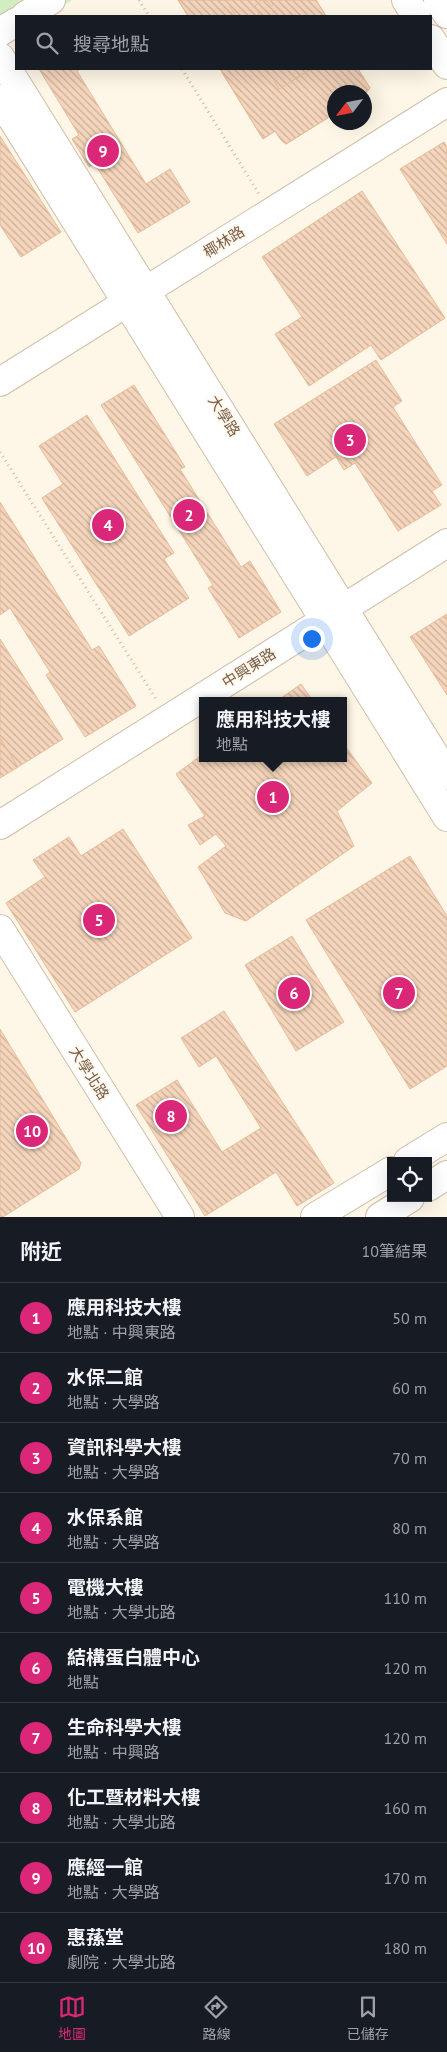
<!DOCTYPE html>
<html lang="zh-TW">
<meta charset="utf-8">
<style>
:root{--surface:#171b24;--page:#20242c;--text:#f1f3f6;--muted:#9ea1a6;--line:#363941;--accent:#db2777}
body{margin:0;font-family:"PT Sans","Noto Sans TC",sans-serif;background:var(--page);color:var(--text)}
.controls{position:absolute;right:15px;bottom:15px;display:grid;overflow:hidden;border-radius:0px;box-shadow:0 5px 20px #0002}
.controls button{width:45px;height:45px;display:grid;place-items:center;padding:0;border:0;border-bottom:1px solid var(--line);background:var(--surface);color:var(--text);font:25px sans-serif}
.compass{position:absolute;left:327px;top:85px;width:45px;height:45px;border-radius:50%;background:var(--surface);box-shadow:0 5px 20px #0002;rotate:238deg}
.you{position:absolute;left:311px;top:638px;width:18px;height:18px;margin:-12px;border:4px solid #fff;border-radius:50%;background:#1a73e8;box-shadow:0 0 0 8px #1a73e833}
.badge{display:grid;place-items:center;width:32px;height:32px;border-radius:50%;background:var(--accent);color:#fff;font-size:16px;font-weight:700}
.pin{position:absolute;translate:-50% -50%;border:2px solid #fff;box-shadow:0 1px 5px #0006}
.popup{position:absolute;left:199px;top:697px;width:148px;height:65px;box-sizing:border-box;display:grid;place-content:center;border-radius:0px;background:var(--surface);filter:drop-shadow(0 1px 4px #0005);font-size:16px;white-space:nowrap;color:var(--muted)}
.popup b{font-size:19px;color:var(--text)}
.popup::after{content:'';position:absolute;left:50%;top:100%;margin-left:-10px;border:10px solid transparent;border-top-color:var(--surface)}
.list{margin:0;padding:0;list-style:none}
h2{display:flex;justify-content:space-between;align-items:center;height:65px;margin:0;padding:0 20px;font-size:21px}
h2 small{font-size:16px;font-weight:400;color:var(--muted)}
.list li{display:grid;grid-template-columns:32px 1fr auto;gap:15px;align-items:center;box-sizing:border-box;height:70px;padding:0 20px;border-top:1px solid var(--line)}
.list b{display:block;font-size:19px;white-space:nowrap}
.list p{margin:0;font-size:16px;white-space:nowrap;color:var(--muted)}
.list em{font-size:16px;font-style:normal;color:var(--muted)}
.icon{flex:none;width:28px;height:28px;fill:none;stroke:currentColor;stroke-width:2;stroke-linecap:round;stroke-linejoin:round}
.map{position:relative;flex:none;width:447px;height:1217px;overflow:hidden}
.search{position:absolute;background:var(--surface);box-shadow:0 5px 20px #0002;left:15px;right:15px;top:15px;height:55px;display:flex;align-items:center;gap:12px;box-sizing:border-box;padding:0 18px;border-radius:0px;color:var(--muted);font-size:19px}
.sheet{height:765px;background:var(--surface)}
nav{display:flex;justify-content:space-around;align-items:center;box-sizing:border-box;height:70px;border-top:1px solid var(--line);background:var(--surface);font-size:14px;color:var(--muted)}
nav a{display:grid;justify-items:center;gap:2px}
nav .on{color:var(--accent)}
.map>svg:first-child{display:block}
.grass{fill:#d1edc2}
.building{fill:url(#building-back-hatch);stroke:#e9bc9a}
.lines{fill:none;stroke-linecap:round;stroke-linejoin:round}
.minor-casing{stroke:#d0beaa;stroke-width:30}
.path{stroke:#dbb99e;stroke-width:3;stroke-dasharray:1 4;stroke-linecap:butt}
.minor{stroke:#fff;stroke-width:28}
.labels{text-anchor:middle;stroke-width:4;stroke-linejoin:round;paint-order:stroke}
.street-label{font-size:15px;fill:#795c48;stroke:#fff9ed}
</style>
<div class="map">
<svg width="447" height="1217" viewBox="0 0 447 1217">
<defs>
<pattern id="building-back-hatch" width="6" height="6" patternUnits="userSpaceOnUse" patternTransform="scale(1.25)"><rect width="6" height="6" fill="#f5d5bb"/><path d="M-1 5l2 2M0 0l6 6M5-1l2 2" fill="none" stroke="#cbb09a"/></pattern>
</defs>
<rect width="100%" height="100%" fill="#fef6e6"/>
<path class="grass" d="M0 0H72L0 44Z"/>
<path class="building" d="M178 0H226L236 16H188Z
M178 0H316L326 16H188Z
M261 0 267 1 271 6 273 5 270 0H316L326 16H260L255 6Z
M39 69H80L77 71 146 184 170 169 190 202 138 233 95 164 89 167 72 139 79 135Z
M220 69H267L279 89 311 69H358L370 88 364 95V92H334V114L286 144 281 140 275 131 263 139Z
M220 69H358L370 88 364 95V92H334V114L286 144 281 140 275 131 263 139Z
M0 136 61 232 21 257 0 225Z
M444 142 447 147V244L400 169Z
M362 191 445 318 381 360 371 345 309 386 275 334 302 317 262 257Z
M376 360 402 401 393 407 442 485 432 491 441 505 398 531 355 463 344 470 336 457 307 476 274 424Z
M134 385 185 467 180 469 241 567 250 561 281 612 239 638 208 588 213 585 101 405Z
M87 415 174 553 164 559 189 598 129 636 42 498 63 484 39 446Z
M0 502 92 650 99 646 136 706 85 737 46 675 50 672 10 608 0 615Z
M447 614V695L410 637Z
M0 639 63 739 18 767 0 738Z
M301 684 313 701H277Z
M0 738 18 767 0 778Z
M343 743 372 783 337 811 354 846 246 921 225 913 198 867 226 846 216 834 200 845 188 825 205 816 176 774 203 754V758H343Z
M123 829 192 938 75 1012 6 903 45 877 33 860 69 837 81 856Z
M410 856 447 916V1066L410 1089 306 920Z
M292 936 344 1022 296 1051 245 965Z
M224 1011 334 1183 297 1206 276 1172 205 1216 136 1105 177 1080 222 1152 261 1128 216 1056 199 1067 181 1038Z
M0 1029 81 1163 79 1169 3 1217H0Z"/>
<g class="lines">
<g class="minor-casing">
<path id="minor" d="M406 0 416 16
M438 0 447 14
M25 16 51 0
M0 32 16 22
M431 39 447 65
M0 57 447 775
M0 99 447 817
M0 382 447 102
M0 825 447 543
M0 929 180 1217
M408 1161 447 1137
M428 1187 447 1175
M315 1217 391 1171
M380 1217 410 1198"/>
</g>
<path class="path" d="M139 0 149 16
M182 69 259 194
M0 452 156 699"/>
<use href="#minor" class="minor"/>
</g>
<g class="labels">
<g class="street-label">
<text transform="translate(224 242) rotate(-32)" y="5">椰林路</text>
<text transform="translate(224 416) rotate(58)" y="5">大學路</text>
<text transform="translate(249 668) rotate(-32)" y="5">中興東路</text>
<text transform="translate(89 1073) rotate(58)" y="5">大學北路</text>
</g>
</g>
</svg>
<div class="controls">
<button><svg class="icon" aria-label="locate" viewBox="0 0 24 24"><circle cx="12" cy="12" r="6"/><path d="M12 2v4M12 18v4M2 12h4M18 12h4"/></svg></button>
</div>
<svg class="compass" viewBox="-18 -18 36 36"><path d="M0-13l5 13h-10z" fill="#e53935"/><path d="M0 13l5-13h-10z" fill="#9ea1a6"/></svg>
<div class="you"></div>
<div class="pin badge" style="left:273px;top:797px">1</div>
<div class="popup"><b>應用科技大樓</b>地點</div>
<div class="pin badge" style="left:189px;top:515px">2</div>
<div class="pin badge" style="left:350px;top:440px">3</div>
<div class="pin badge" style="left:108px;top:525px">4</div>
<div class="pin badge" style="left:99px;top:920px">5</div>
<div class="pin badge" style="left:294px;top:993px">6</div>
<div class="pin badge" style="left:399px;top:993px">7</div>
<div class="pin badge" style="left:171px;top:1116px">8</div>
<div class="pin badge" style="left:103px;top:151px">9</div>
<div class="pin badge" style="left:32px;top:1131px">10</div>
<div class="search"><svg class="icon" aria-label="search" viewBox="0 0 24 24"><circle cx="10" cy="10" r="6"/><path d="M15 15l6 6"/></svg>搜尋地點</div>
</div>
<section class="sheet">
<h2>附近<small>10筆結果</small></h2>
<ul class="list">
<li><span class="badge">1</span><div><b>應用科技大樓</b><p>地點 · 中興東路</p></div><em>50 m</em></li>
<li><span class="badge">2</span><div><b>水保二館</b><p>地點 · 大學路</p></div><em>60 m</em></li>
<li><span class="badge">3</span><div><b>資訊科學大樓</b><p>地點 · 大學路</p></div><em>70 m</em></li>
<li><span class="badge">4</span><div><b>水保系館</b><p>地點 · 大學路</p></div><em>80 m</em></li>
<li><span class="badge">5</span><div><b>電機大樓</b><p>地點 · 大學北路</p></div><em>110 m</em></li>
<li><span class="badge">6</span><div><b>結構蛋白體中心</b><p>地點</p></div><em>120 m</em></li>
<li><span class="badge">7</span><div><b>生命科學大樓</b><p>地點 · 中興路</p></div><em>120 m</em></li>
<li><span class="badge">8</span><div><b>化工暨材料大樓</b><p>地點 · 大學北路</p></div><em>160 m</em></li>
<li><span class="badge">9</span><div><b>應經一館</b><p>地點 · 大學路</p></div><em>170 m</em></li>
<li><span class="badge">10</span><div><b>惠蓀堂</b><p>劇院 · 大學北路</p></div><em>180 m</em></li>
</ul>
</section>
<nav>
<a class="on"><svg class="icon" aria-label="map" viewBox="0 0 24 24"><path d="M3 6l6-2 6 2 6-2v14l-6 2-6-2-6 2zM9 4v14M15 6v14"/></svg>地圖</a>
<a><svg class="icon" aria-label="directions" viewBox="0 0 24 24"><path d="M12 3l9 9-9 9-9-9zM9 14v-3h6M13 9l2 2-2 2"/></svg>路線</a>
<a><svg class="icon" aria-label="saved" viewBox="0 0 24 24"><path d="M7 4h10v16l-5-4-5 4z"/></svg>已儲存</a>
</nav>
